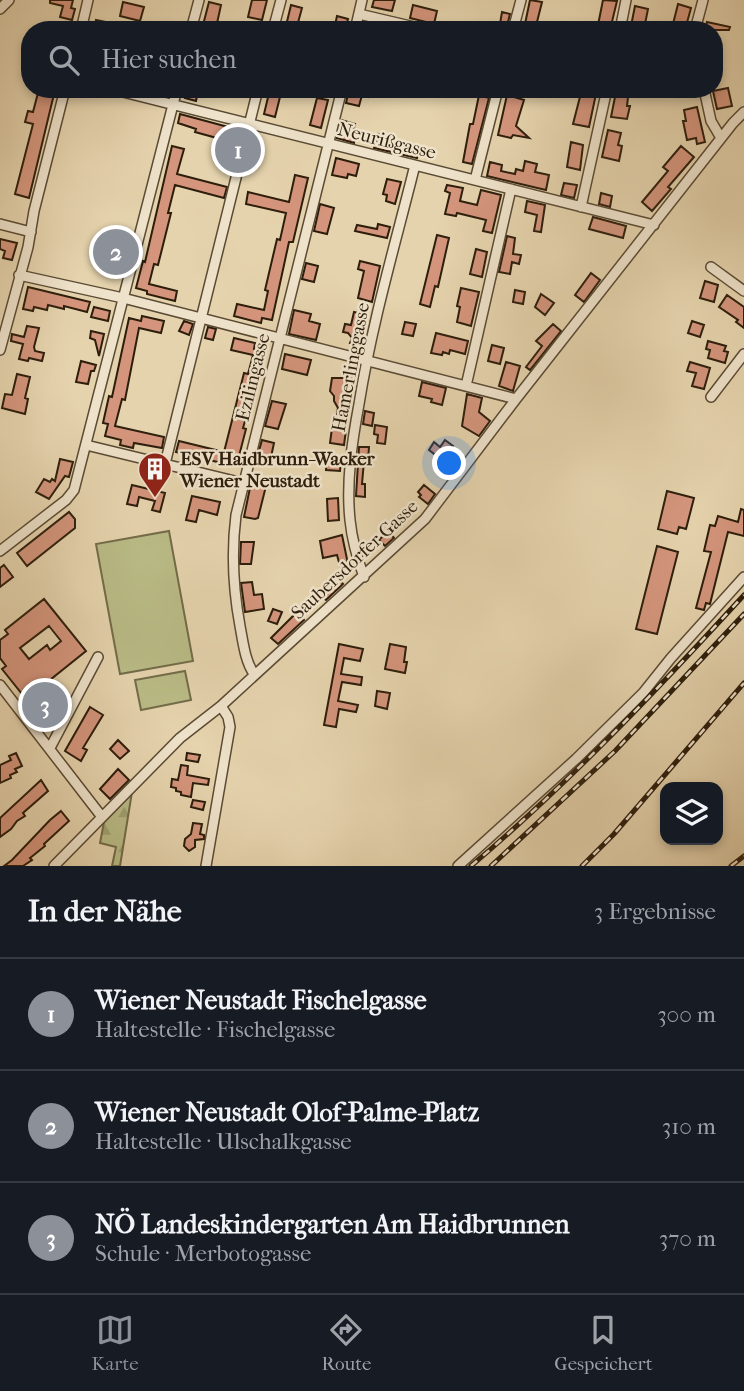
<!DOCTYPE html>
<html lang="de">
<meta charset="utf-8">
<style>
:root{--surface:#171b24;--page:#242831;--text:#f1f3f6;--muted:#9ea1a6;--line:#363941;--accent:#8c9099}
body{margin:0;font-family:"IM FELL French Canon",serif;background:var(--page);color:var(--text)}
.controls{position:absolute;right:21px;bottom:21px;display:grid;overflow:hidden;border-radius:14px;box-shadow:0 4px 10px #0003}
.controls button{width:63px;height:63px;display:grid;place-items:center;padding:0;border:0;border-bottom:2px solid var(--line);background:var(--surface);color:var(--text);font:35px sans-serif}
.you{position:absolute;left:450px;top:464px;width:24px;height:24px;margin:-18px;border:5px solid #fff;border-radius:50%;background:#1a73e8;box-shadow:0 0 0 10px #1a73e833}
.badge{display:grid;place-items:center;width:46px;height:46px;border-radius:50%;background:var(--accent);color:#fff;font-size:23px;font-weight:700}
.pin{position:absolute;translate:-50% -50%;border:4px solid #fff;box-shadow:0 2px 7px #0006}
.list{margin:0;padding:0;list-style:none}
h2{display:flex;justify-content:space-between;align-items:center;height:91px;margin:0;padding:0 28px;font-size:30px}
h2 small{font-size:23px;font-weight:400;color:var(--muted)}
.list li{display:grid;grid-template-columns:46px 1fr auto;gap:21px;align-items:center;box-sizing:border-box;height:112px;padding:0 28px;border-top:2px solid var(--line)}
.list b{display:block;font-size:26px;white-space:nowrap}
.list p{margin:0;font-size:23px;white-space:nowrap;color:var(--muted)}
.list em{font-size:23px;font-style:normal;color:var(--muted)}
.icon{flex:none;width:38px;height:38px;fill:none;stroke:currentColor;stroke-width:2;stroke-linecap:round;stroke-linejoin:round}
.map{position:relative;flex:none;width:744px;height:866px;overflow:hidden}
.search{position:absolute;background:var(--surface);box-shadow:0 4px 10px #0003;left:21px;right:21px;top:21px;height:77px;display:flex;align-items:center;gap:18px;box-sizing:border-box;padding:0 24px;border-radius:28px;color:var(--muted);font-size:26px}
.sheet{height:427px;background:var(--surface)}
nav{display:flex;justify-content:space-around;align-items:center;box-sizing:border-box;height:98px;border-top:2px solid var(--line);background:var(--surface);font-size:19px;color:var(--muted)}
nav a{display:grid;justify-items:center;gap:4px}
nav .on{color:var(--accent)}
.map>svg:first-child{display:block}
.green{fill:#b9bb86;stroke:#736c49;stroke-width:2}
.forest{fill:url(#forest-firs);stroke:#736c49;stroke-width:2}
.building{fill:#d4957c;stroke:#2d1e0c;stroke-width:2;fill-rule:evenodd}
.lines{fill:none;stroke-linecap:round;stroke-linejoin:round}
.minor-casing{stroke:#5b4b34;stroke-width:12}
.minor{stroke:#eee2ca;stroke-width:9}
.rail-casing{stroke:#2d1e0c;stroke-width:5}
.rail{stroke:#eee2ca;stroke-width:2.5;stroke-dasharray:8;stroke-linecap:butt}
.labels{text-anchor:middle;stroke-width:5;stroke-linejoin:round;paint-order:stroke}
.street-label{font-size:19px;fill:#2d1e0c;stroke:#eee2ca}
.poi-label{font-size:19px;font-weight:bold;fill:#2d1e0c;stroke:#eee2ca;text-anchor:start}
</style>
<div class="map">
<svg width="744" height="866" viewBox="0 0 744 866">
<defs>
<pattern id="forest-firs" width="22" height="20" patternUnits="userSpaceOnUse" patternTransform="scale(1.75)"><rect width="22" height="20" fill="#b9bb86"/><path d="M5 1l3.5 6h-7zM16 11l3.5 6h-7z" fill="#9fa072"/></pattern>
</defs>
<rect width="100%" height="100%" fill="#e5d3ad"/>
<filter id="stains"><feTurbulence type="fractalNoise" baseFrequency=".00286" numOctaves="4"/><feColorMatrix values="0 0 0 0 .2 0 0 0 0 .09 0 0 0 0 .02 0 0 0 .5 -.17"/></filter>
<radialGradient id="worn" r=".72"><stop offset=".6" stop-color="#630" stop-opacity="0"/><stop offset="1" stop-color="#630" stop-opacity=".3"/></radialGradient>
<path class="green" d="M169 531 193 661 120 674 96 544Z
M185 671 191 700 141 710 135 680Z"/>
<path class="forest" d="M132 792 120 866H112L116 847 100 843 104 822Z"/>
<path class="building" d="M50 0H73L71 8 75 9 72 20 60 17 63 6 50 3Z
M252 0H267L262 20 248 17Z
M374 0H395L392 11 372 7Z
M530 0 542 2 536 26 525 24Z
M603 0 617 1 610 30H597Z
M123 2 144 7 140 21 120 16Z
M209 2 221 5 216 28 203 25Z
M678 4 691 8 685 30 672 28Z
M291 5 302 8 296 30H285Z
M413 5 437 11 434 24 410 18Z
M635 6 648 9 644 29 631 26Z
M502 12 510 14 506 30H494L495 23 500 24Z
M337 16 348 19 345 30H334Z
M96 20 111 23 110 30H94Z
M707 22 730 27 729 30H705Z
M728 88 732 106 717 109 713 91Z
M39 89 55 90 29 198 15 194 33 124 25 122 28 111 33 112Z
M184 89H212L210 96 202 94 201 97 197 96 196 101 185 98 187 93 183 92Z
M270 89H282L275 117 264 114Z
M349 89H370L368 97 362 95 359 106 346 103Z
M582 89H597L589 127 573 124Z
M620 89H629L627 106H630L627 119 611 117 616 92H619Z
M676 89H697L698 93 678 97Z
M479 95 489 98 472 164 463 162 470 124H473Z
M507 95 524 100 516 126 529 138 513 135 511 138 498 135Z
M317 98 328 100 321 128 310 125Z
M697 107 705 142 697 144 696 138 687 140 683 121H686L684 110Z
M180 114 228 127 224 140 195 132 196 129 178 123Z
M341 120 355 124 352 136 355 137 354 143 337 138Z
M608 130 621 133 618 145 622 146 619 161 602 157Z
M378 134 396 138 395 142 419 148 417 158 374 148Z
M571 142 583 145 580 170 567 167Z
M172 146 184 149 177 174 227 187 224 198 175 185 168 213H171L158 265 154 264 149 284 177 291 175 301 147 294V291L136 288 143 261 145 262Z
M681 146 694 157 668 187 671 189 652 211 642 202 668 171 663 167Z
M336 158 359 164 356 176 348 174 347 178 332 175Z
M525 161 537 164 535 172 549 175 546 190 487 176 490 162 502 165 501 171 515 174 516 169 523 171Z
M295 175 308 178 293 242H289L272 320 262 318 261 323 234 316 237 304 264 310 268 291 265 290 277 239 280 240 286 213 246 204 248 192 289 202Z
M387 179 401 182 395 204 386 201 387 195 383 194Z
M564 183 577 185 574 198 561 195Z
M447 185 463 188 460 201 477 205 481 190 501 195 492 233 483 231 486 220 457 213 456 216 445 214 450 193 445 191Z
M601 193 612 196 610 207 599 204Z
M527 201 545 205 541 232 534 231 537 215 525 212Z
M320 204 334 208 327 234 314 231Z
M593 217 626 226 623 238 589 229Z
M378 224 390 227 387 238 355 231 357 225 377 229Z
M437 235 449 238 438 287 435 286 430 307 420 304Z
M507 236 515 238 513 254 521 255 519 264 512 262 510 274 499 272Z
M0 239 17 243 12 260 3 258 5 251 0 249Z
M476 249 487 252 482 277 470 274Z
M360 261 380 266 372 302 358 298 364 271 358 269Z
M306 263 318 266 314 282 302 279Z
M591 273 600 280 584 302 575 295Z
M705 281 718 285 714 302 700 298Z
M28 287 90 302 87 312 64 306V309L48 305 47 310 34 307 33 311 23 309Z
M461 288 479 292 471 326 457 322 460 307 457 306Z
M515 290 525 292 523 304 513 302Z
M541 294 554 303 545 315 535 307Z
M727 295 744 307V328L736 322 738 320 719 307Z
M94 307 110 311 108 321 91 317Z
M294 310 311 314 309 321 320 324 316 340 289 334Z
M354 312 367 315 360 345 350 343 352 338 348 333 343 332 345 324 351 325Z
M142 316 164 321 161 333 139 328 125 400 122 399 115 426 164 437 162 448 134 443 133 448 120 445 121 440 105 436 108 424 103 423 109 396 112 397 129 318 141 321Z
M184 321 193 324 189 335 179 331Z
M692 321 704 325 700 337 688 333Z
M405 322 416 324 413 336 402 334Z
M553 324 561 331 530 370 526 367 542 346 536 341Z
M27 326 39 328 34 347 35 351 44 353 42 361 29 358 28 361 19 359 23 344 11 341 12 334 24 337Z
M208 327 216 329 213 340 205 338Z
M91 331 104 334 99 356 95 340 90 338Z
M436 333 468 341 465 354 450 350 449 354 443 352 442 355 431 353Z
M234 338 255 343 254 349 265 351 243 428 246 429 239 456 232 454 230 465 176 452 179 441 224 452 244 373 248 374 253 355 231 350Z
M708 341 726 346 724 351 728 352 725 363 708 358 710 350 706 349Z
M492 345 504 348 500 364 488 361Z
M285 354 311 360 307 375 282 369Z
M81 361 96 365 94 371H91L88 384 76 382Z
M506 362 520 366 513 391 499 386Z
M690 362 710 368 704 389 692 386 696 373 687 371Z
M344 372 355 374 348 416 337 414 338 408 334 401V396L330 391 332 378H343Z
M17 374 30 377 25 398 28 399 25 414 2 408 5 394 12 395Z
M422 382 446 388 442 405 431 402 432 399 419 396Z
M467 394 482 398 479 412 490 421 479 436 462 426Z
M272 401 286 404 278 429 265 426Z
M365 411 374 413 372 426 363 424Z
M375 425 387 427 385 444 377 443 378 435 374 434Z
M332 428 346 430 344 445 330 443Z
M262 440 274 443 271 457 258 454Z
M445 440 453 446 442 460 429 450 434 442 440 447Z
M359 447H369L368 461H364L362 484H365V497L356 496Z
M327 457 341 458 340 471 326 470Z
M60 459 73 462 69 477 65 476 49 499 36 492 44 479 50 482 52 479 55 481Z
M252 478 267 482 258 518 255 519 244 517Z
M132 485 165 493 160 512 152 510 155 501 139 497 137 506 127 504Z
M424 485 435 494 428 504 419 497 421 495 418 492Z
M667 491 694 498 686 529 679 527 677 534 658 529Z
M192 496 220 502 217 515 199 510 196 522 186 520Z
M338 498 339 520 328 521 327 499Z
M741 509 744 510V536L728 532 710 604 706 603 704 610 696 608 711 552 704 551 710 525 715 526 718 516 738 522Z
M69 512 75 519V528L27 566 17 553Z
M388 531 394 538 385 546 379 540Z
M342 535 348 564 340 566 337 555 323 558 320 541Z
M241 542H254L251 564H240Z
M657 546 678 552 657 634 636 629Z
M4 565 13 577 0 587V568Z
M340 580 343 584 326 600 320 595Z
M252 582 254 595 262 594 264 609 245 612 241 583Z
M44 599 86 651 40 688 48 698 50 696 62 702 50 723 36 708 34 709 2 669 6 666 0 658V640L8 634 5 630ZM49 626 61 641 50 650 47 645 29 659 20 648Z
M273 609 282 612 277 624 268 621Z
M297 612 304 620 278 644 271 638Z
M339 644 363 649 360 661 344 658 341 674 362 677 361 685 342 682 338 701 358 705 356 712 339 709 336 727 324 725Z
M390 644 406 647 404 662H407L405 673 385 669Z
M377 691 390 693 387 709 375 706Z
M90 707 103 715 83 748 87 750 81 761 65 751Z
M118 740 129 751 120 759 110 749Z
M16 753 22 766 15 769 17 772 10 775 11 778 0 783V765L11 760 9 756Z
M187 753 200 755 198 762 186 760Z
M181 765 188 766 187 775 209 779 208 785 193 783 191 797 181 795V792L176 791V788L171 787 172 779 178 780Z
M118 769 129 780 110 799 100 789Z
M41 780 48 791 23 813 25 816 17 821 11 829 0 837V818Z
M193 800 205 802 203 810 191 807Z
M61 811 69 821 44 844 45 846 30 858 32 860 23 866H4L12 860 50 820Z
M193 823 202 824 200 834 204 835V839L195 840V847L189 851 184 846 185 839 191 834Z"/>
<g class="lines">
<g class="minor-casing">
<path id="minor" d="M0 9 9 0
M359 14 427 30
M81 30 88 0
M191 30 199 0
M273 30 281 0
M355 30 362 0
M513 30 521 0
M620 30 626 0
M695 30 703 0
M111 89 654 225
M704 89 711 121 721 138
M475 180 498 89
M581 207 607 89
M0 224 31 232
M711 267 744 291
M19 275 123 298 516 399
M0 350 28 247 34 211 65 89
M466 386 511 189
M711 397 744 354
M86 445 243 483
M165 464 258 89
M0 551 66 500 74 490 177 89
M364 577C357 558 352 540 350 520 346 482 352 442 359 404 372 323 395 245 415 165
M254 674C245 661 243 642 240 626 233 588 231 554 236 515L342 89
M0 685 102 817
M50 748 98 657
M54 866 180 738 221 706 425 519 516 399 733 123 744 112
M206 866 230 727 228 717 221 706
M458 866 576 759 643 693 671 658 744 577"/>
</g>
<use href="#minor" class="minor"/>
<g class="rail-casing">
<path id="rail" d="M471 866C569 783 657 690 744 595
M491 866 615 751 744 614
M582 866 614 834 744 683
M731 866 744 856"/>
</g>
<use href="#rail" class="rail"/>
</g>
<defs>
<g id="building-pin" transform="scale(1.75)"><path d="M0 17L-7.5 6A9.5 9.5 0 1 1 7.5 6Z" fill="#8f2418" stroke="#eee2ca"/><path d="M-4-6H4V6H1V3H-1V6H-4ZM-2.5-4.3h1.7v1.8h-1.7ZM.8-4.3h1.7v1.8H.8ZM-2.5-1h1.7V.8h-1.7ZM.8-1h1.7V.8H.8Z" fill="#fff"/></g>
</defs>
<g fill-rule="evenodd">
<use href="#building-pin" x="155" y="469"/>
</g>
<g class="labels">
<g class="street-label">
<text transform="translate(387 140) rotate(14)" y="7">Neurißgasse</text>
<text transform="translate(350 367) rotate(-79)" y="7">Hamerlinggasse</text>
<text transform="translate(252 377) rotate(-76)" y="7">Ezilingasse</text>
<text transform="translate(354 559) rotate(-43)" y="7">Saubersdorfer Gasse</text>
</g>
<g class="poi-label">
<text x="180" y="465">ESV Haidbrunn-Wacker<tspan x="180" dy="22">Wiener Neustadt</tspan></text>
</g>
</g>
<rect width="100%" height="100%" filter="url(#stains)"/>
<rect width="100%" height="100%" fill="url(#worn)"/>
</svg>
<div class="controls">
<button><svg class="icon" aria-label="layers" viewBox="0 0 24 24"><path d="M12 4l9 5-9 5-9-5zM3 14l9 5 9-5"/></svg></button>
</div>
<div class="you"></div>
<div class="pin badge" style="left:238px;top:150px">1</div>
<div class="pin badge" style="left:116px;top:252px">2</div>
<div class="pin badge" style="left:45px;top:705px">3</div>
<div class="search"><svg class="icon" aria-label="search" viewBox="0 0 24 24"><circle cx="10" cy="10" r="6"/><path d="M15 15l6 6"/></svg>Hier suchen</div>
</div>
<section class="sheet">
<h2>In der Nähe<small>3 Ergebnisse</small></h2>
<ul class="list">
<li><span class="badge">1</span><div><b>Wiener Neustadt Fischelgasse</b><p>Haltestelle · Fischelgasse</p></div><em>300 m</em></li>
<li><span class="badge">2</span><div><b>Wiener Neustadt Olof-Palme-Platz</b><p>Haltestelle · Ulschalkgasse</p></div><em>310 m</em></li>
<li><span class="badge">3</span><div><b>NÖ Landeskindergarten Am Haidbrunnen</b><p>Schule · Merbotogasse</p></div><em>370 m</em></li>
</ul>
</section>
<nav>
<a class="on"><svg class="icon" aria-label="map" viewBox="0 0 24 24"><path d="M3 6l6-2 6 2 6-2v14l-6 2-6-2-6 2zM9 4v14M15 6v14"/></svg>Karte</a>
<a><svg class="icon" aria-label="directions" viewBox="0 0 24 24"><path d="M12 3l9 9-9 9-9-9zM9 14v-3h6M13 9l2 2-2 2"/></svg>Route</a>
<a><svg class="icon" aria-label="saved" viewBox="0 0 24 24"><path d="M7 4h10v16l-5-4-5 4z"/></svg>Gespeichert</a>
</nav>
